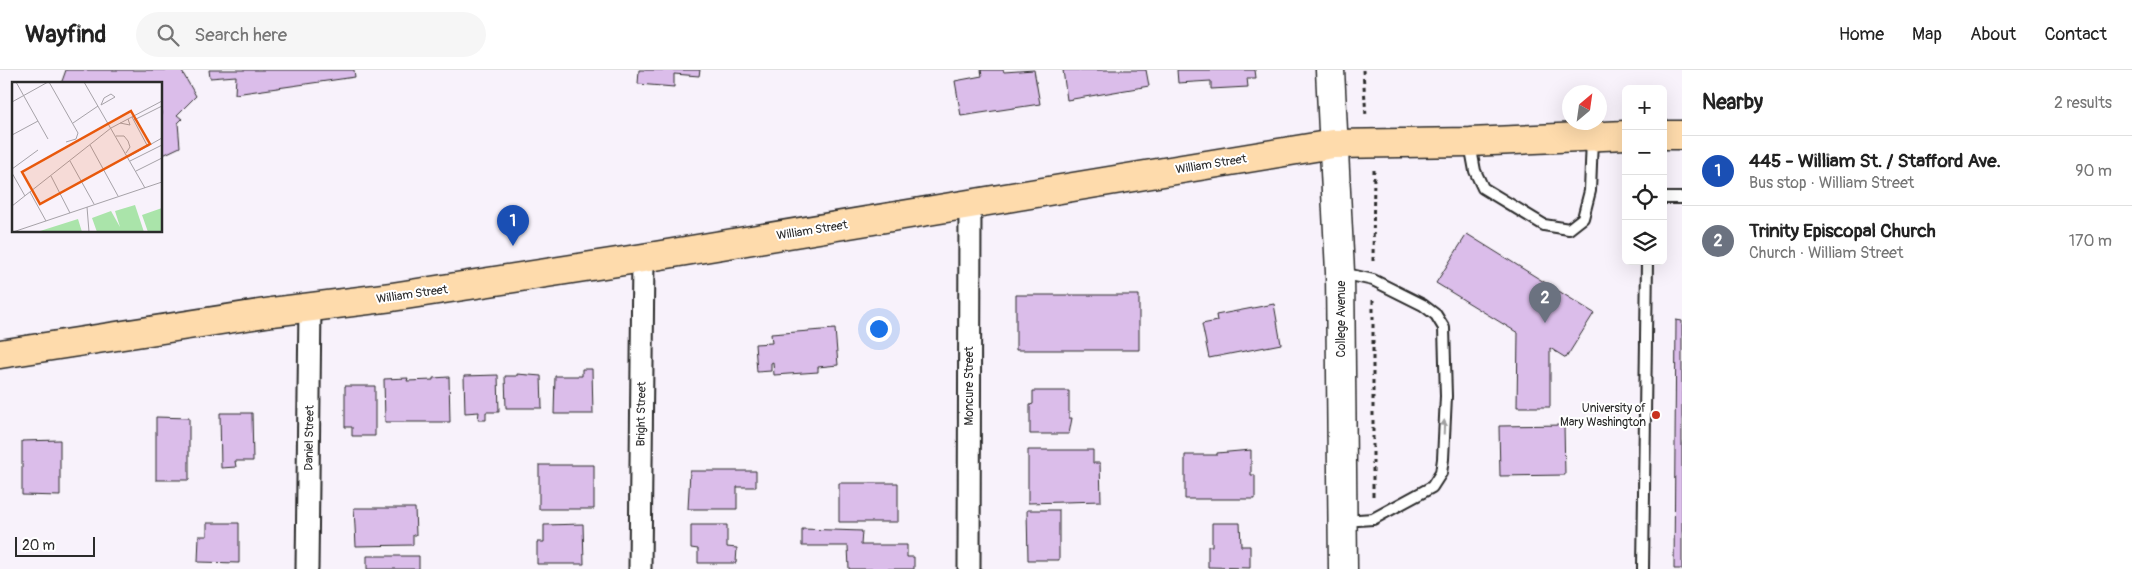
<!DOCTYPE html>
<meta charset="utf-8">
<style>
:root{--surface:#fff;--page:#f6f6f6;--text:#222;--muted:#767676;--line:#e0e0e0;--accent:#1a73e8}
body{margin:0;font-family:Pangolin,sans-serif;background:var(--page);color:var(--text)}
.controls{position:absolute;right:15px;top:15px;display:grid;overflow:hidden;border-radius:8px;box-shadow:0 5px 20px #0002}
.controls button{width:45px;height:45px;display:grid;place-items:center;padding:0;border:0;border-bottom:1px solid var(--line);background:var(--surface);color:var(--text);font:25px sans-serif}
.compass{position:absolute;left:1562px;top:15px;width:45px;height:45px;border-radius:50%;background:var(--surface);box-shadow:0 5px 20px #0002;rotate:29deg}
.scale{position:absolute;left:15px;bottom:12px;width:80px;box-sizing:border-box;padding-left:5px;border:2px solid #2b2b2b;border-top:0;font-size:14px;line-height:18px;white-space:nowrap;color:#2b2b2b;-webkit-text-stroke:4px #fff;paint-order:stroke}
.you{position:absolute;left:878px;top:258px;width:18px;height:18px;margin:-12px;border:4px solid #fff;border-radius:50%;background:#1a73e8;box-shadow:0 0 0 8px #1a73e833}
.badge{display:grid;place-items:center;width:32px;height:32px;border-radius:50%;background:var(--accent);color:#fff;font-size:16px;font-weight:700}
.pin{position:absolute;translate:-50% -41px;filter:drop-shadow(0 1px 2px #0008)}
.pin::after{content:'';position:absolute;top:26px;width:18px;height:15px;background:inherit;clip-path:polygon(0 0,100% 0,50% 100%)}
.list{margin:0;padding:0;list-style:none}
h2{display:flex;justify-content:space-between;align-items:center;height:65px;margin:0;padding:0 20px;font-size:21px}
h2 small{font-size:16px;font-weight:400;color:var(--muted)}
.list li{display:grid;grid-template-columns:32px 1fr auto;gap:15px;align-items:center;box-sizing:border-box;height:70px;padding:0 20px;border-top:1px solid var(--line)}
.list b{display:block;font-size:19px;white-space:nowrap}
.list p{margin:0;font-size:16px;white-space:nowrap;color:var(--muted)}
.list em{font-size:16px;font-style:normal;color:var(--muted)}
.icon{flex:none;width:28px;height:28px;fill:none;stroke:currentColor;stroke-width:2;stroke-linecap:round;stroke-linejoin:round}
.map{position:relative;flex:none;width:1682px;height:499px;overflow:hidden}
header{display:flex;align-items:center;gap:30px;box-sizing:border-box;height:70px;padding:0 25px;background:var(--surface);border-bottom:1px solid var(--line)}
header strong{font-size:24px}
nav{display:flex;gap:28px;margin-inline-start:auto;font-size:18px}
.search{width:350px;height:45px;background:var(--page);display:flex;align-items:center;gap:12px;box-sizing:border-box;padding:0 18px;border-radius:28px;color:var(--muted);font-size:19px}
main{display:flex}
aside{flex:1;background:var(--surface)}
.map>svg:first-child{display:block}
.building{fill:#dbbdea;stroke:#2b2b2b}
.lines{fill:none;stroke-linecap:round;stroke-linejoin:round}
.lane-casing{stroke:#2b2b2b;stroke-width:14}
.street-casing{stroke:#2b2b2b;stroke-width:25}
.secondary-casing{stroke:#2b2b2b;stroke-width:31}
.primary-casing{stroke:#2b2b2b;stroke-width:31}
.path{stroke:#2b2b2b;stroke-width:3;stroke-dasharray:4 4;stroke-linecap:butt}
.lane{stroke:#fff;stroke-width:10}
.street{stroke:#fff;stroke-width:21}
.secondary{stroke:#fff;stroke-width:28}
.primary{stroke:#fedbac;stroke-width:28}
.oneway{fill:#a0a0a0}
.poi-dot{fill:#c8321e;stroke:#fff;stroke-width:2}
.labels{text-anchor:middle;stroke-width:4;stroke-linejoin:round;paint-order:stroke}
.street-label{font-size:12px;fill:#2b2b2b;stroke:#fff}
.poi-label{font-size:12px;fill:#2b2b2b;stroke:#fff;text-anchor:end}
.inset-road{fill:none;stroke:#a6a2a8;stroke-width:1}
.view{fill:#e8590c;fill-opacity:0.15;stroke:#e8590c;stroke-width:2.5}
.inset-edge{fill:none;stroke:#2b2b2b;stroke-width:2.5}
</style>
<header>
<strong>Wayfind</strong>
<div class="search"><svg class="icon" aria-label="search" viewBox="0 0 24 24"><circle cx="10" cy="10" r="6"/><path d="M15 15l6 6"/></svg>Search here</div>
<nav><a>Home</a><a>Map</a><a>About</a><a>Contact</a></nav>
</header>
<main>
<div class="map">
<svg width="1682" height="499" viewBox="0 0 1682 499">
<rect width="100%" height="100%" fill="#f8f2fb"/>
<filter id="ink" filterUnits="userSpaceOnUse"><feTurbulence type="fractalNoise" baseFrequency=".02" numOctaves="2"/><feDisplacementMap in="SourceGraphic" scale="10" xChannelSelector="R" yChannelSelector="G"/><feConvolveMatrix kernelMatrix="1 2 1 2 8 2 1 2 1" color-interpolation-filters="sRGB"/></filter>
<g filter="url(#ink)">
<path class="building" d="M66 0H181L196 26 177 45 182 49 178 53 180 77 161 86V14H61Z
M209 0H354L355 7 235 24 236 6 210 8Z
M639 0H700L699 6 674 4V17L638 14Z
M981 0H1003L1004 2 1034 0 1040 34 961 46 955 11 982 6Z
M1063 0H1146L1149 16 1067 30Z
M1177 0H1255L1256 8H1247L1248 17 1211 19V11L1178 13Z
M1467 164 1594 243 1566 288 1550 278V337H1517L1518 263 1436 213Z
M1016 225H1139V280H1016Z
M1274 234 1281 274 1209 288 1202 254 1217 251 1216 245Z
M1676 250 1682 251V499H1674Z
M835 259 838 295 818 297V302L774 305 773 292 771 293V301L757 302 755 274 772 273 771 264Z
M582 299H592L593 344H554L555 306H582Z
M517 304 541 306 542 338H506L505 306H517Z
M498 305 499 342H486V350H478L479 342 465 343 464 306Z
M449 307 450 352H385L384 309 408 308 407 311 433 310V308Z
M345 316H375V366H352V357H345Z
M1033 321H1069V348H1072L1069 364H1030V335L1033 334Z
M220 343H252L253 391H235L236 397 221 398Z
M156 347 189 348V410H156Z
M1564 355 1565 405 1500 406 1499 356Z
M60 370V426L22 425V371Z
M1028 380H1093V393H1100L1101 431 1028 433Z
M1251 380V405H1255V429H1185V385H1217V383Z
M539 395H594V439H539Z
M690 401H756V417H737V439H688Z
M839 413H898V452H839Z
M354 438H415L416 465H413V475L356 476Z
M1027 440H1059V490H1028Z
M207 453H239V493L198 492 199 466H207Z
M1212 453H1240L1241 476H1250V498L1208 497V476H1212Z
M583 454 584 494H537V472H544V455Z
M691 455H727V477L737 478 736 493H698V479L691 478Z
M802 459 862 461 861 475H907V487H914V499H849L848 476H802Z
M367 486H419V499H367Z"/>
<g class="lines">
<g class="lane-casing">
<path id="lane" d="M1470 74 1475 101 1483 118 1544 155 1569 159 1583 148 1590 121 1592 68
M1663 128H1682
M1342 203 1373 210 1423 235 1436 245 1444 258 1446 326 1443 389 1441 403 1432 417 1373 449 1343 451
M1643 499 1647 191"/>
</g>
<g class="street-casing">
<path id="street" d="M307 499 310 236
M640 499 643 188
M969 499 970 134"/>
</g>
<g class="secondary-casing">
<path id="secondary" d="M1330 0 1340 202 1343 499"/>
</g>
<g class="primary-casing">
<path id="primary" d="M1663 65H1682
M0 284 272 242 392 227 643 188 1333 74 1470 72 1626 65"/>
</g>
<path class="path" d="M1363 0 1366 47
M1373 191 1374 100
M1373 230V428"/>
<use href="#lane" class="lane"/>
<use href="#street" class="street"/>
<use href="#secondary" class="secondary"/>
<use href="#primary" class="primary"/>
</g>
<defs><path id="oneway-solid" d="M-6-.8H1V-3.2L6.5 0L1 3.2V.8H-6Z" transform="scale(1.25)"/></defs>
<use class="oneway" href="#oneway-solid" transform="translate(1444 357) rotate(-88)"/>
</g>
<circle class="poi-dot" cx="1656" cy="345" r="5"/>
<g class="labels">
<g class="street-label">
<text transform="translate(1211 94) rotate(-9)" y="4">William Street</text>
<text transform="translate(812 160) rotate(-9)" y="4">William Street</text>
<text transform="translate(412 224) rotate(-8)" y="4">William Street</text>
<text transform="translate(1341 249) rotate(-90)" y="4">College Avenue</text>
<text transform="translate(969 316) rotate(-90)" y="4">Moncure Street</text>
<text transform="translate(641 344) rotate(-89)" y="4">Bright Street</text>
<text transform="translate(309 368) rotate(-89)" y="4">Daniel Street</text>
</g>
<g class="poi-label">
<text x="1646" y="342">University of<tspan x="1646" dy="14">Mary Washington</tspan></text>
</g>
</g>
<g transform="translate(12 12)">
<rect width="150" height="150" fill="#f8f2fb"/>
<path d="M123 123 132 150H85L80 136 99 129 108 145 103 129ZM150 126V150H136L130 133ZM66 137 70 150H25Z" fill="#aae4aa"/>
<path class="inset-road" d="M4 0 36 57M37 0 66 51 64 57 54 60M72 0 133 106M99 12 103 15 89 23 92 16ZM0 20 36 0M120 35 136 65M122 38 150 24M61 41 86 24M108 41 118 43 116 37M0 53 26 39M104 54H112L116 59 118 65 114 71M78 63 106 114M116 75 150 56M58 79 82 122M118 79 150 63M0 87 26 68M124 89 150 76M0 91 13 114M39 94 58 131M18 110 34 139M0 124 99 46 150 19M75 125 77 150M1 150 150 100"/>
<path class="view" d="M119 29 138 62 28 122 10 90Z"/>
<rect width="150" height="150" class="inset-edge"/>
</g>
</svg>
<div class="controls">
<button>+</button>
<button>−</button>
<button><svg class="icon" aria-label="locate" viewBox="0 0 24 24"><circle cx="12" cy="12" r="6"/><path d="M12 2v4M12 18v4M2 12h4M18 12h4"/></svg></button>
<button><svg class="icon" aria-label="layers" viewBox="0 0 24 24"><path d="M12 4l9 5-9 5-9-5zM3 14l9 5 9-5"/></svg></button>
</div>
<svg class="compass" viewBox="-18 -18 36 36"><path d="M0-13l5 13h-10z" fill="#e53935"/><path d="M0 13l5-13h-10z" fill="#767676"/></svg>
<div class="scale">20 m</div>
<div class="you"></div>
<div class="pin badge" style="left:513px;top:176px;background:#1a4fb4">1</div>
<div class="pin badge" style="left:1545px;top:253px;background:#6b7280">2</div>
</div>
<aside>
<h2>Nearby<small>2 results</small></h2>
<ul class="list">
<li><span class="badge" style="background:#1a4fb4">1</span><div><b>445 - William St. / Stafford Ave.</b><p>Bus stop · William Street</p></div><em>90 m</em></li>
<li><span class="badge" style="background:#6b7280">2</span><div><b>Trinity Episcopal Church</b><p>Church · William Street</p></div><em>170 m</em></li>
</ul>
</aside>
</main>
